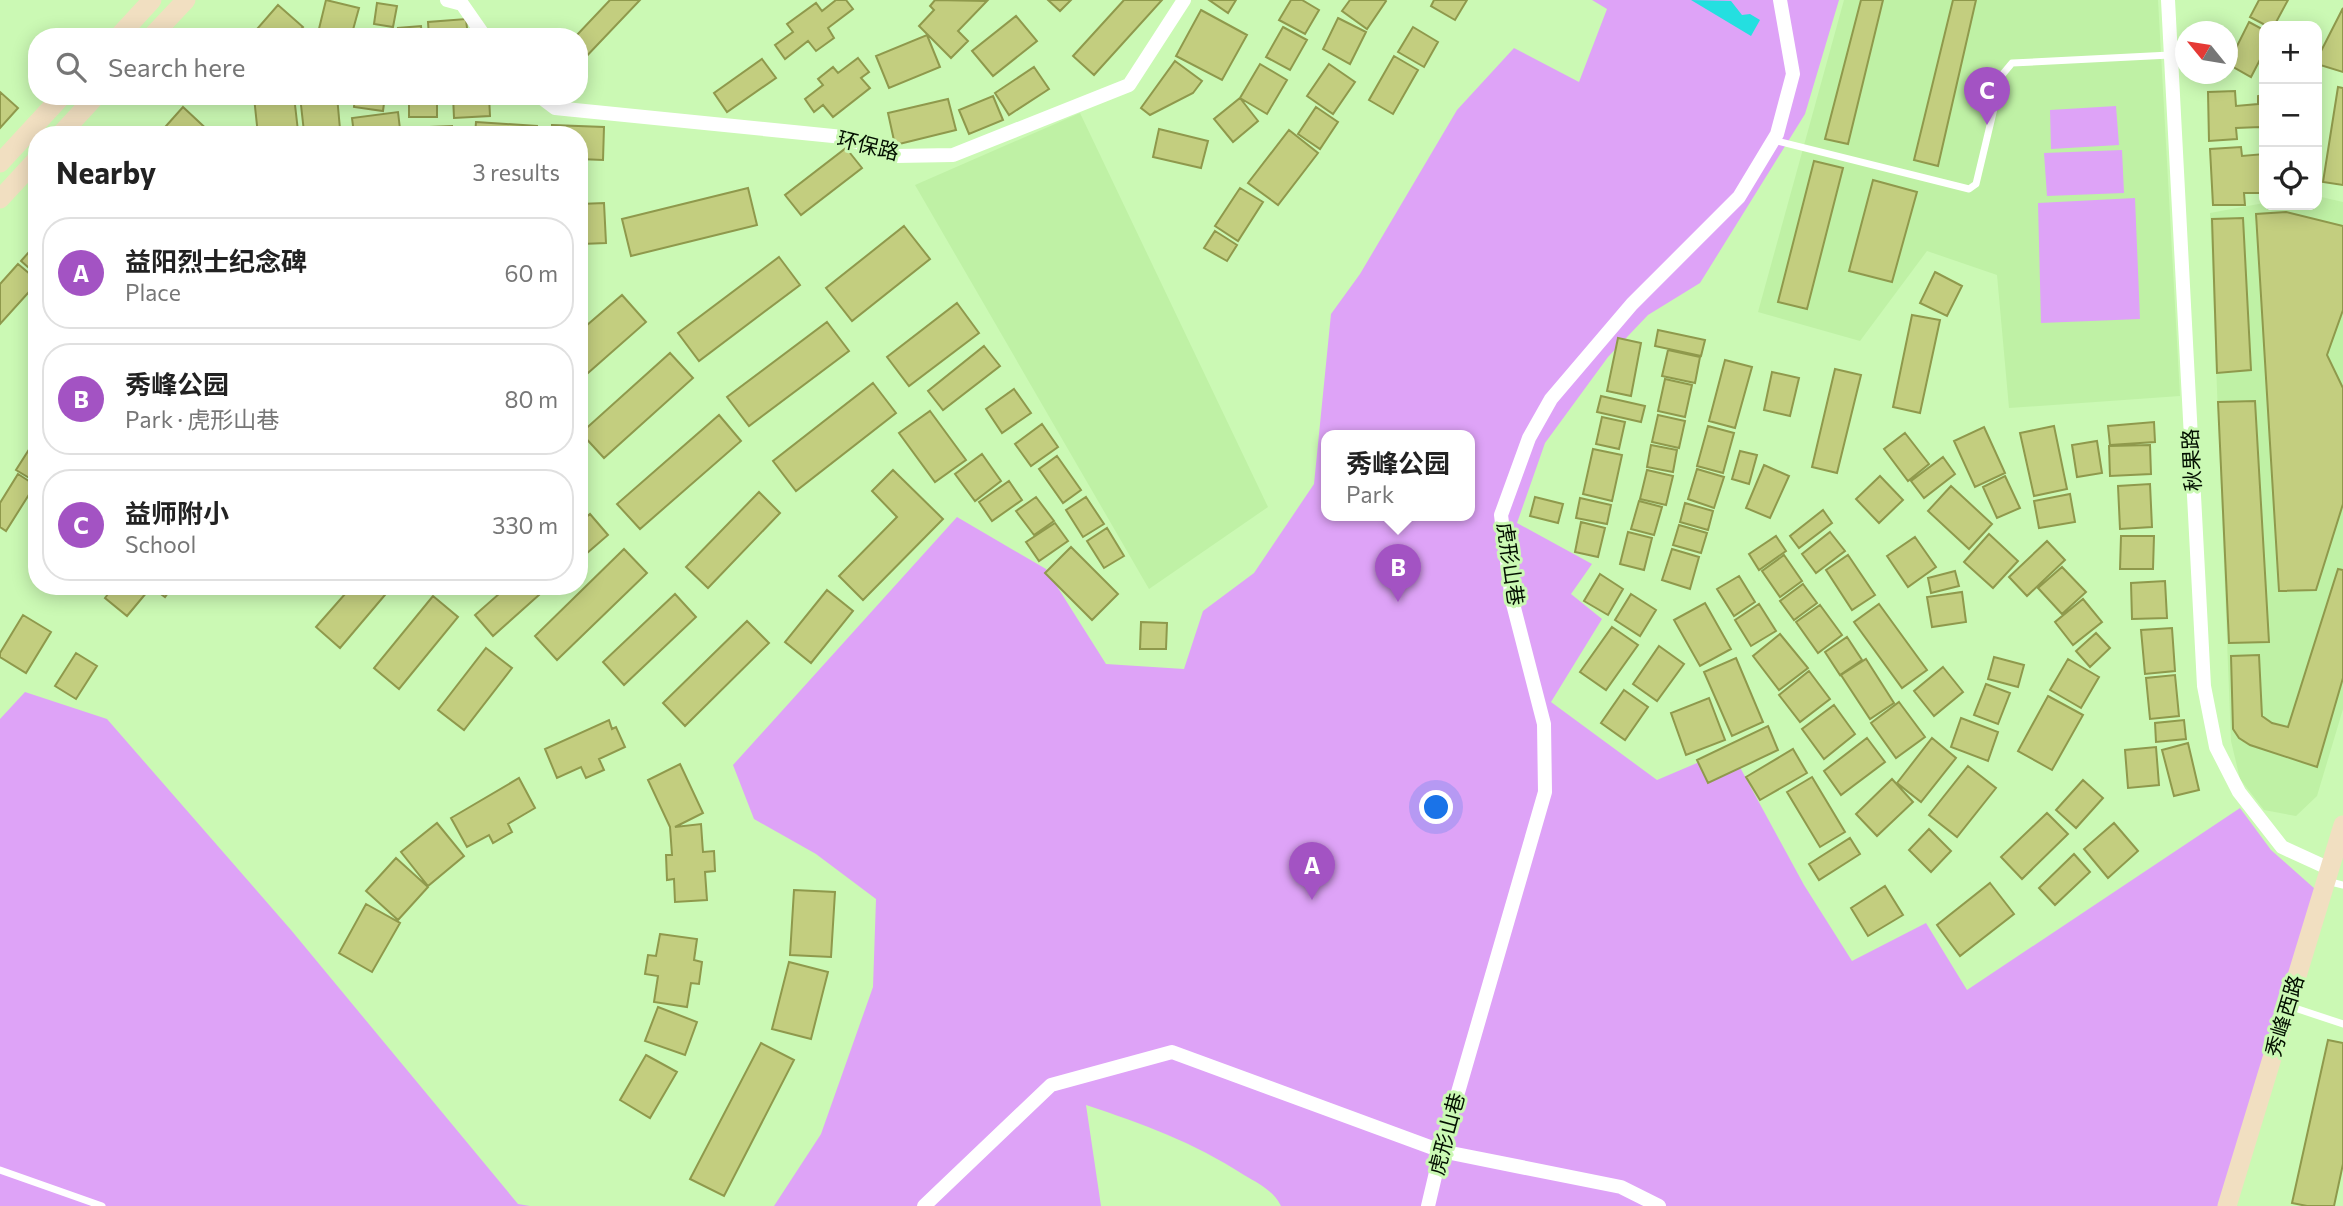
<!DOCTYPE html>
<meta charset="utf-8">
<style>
:root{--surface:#fff;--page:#f6f6f6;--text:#222;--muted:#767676;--line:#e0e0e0;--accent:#a353c3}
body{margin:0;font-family:Commissioner,"Noto Sans SC",sans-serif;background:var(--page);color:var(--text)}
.controls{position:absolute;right:21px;top:21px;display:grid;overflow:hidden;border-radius:14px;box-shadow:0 4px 18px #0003}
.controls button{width:63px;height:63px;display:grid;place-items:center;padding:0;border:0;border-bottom:2px solid var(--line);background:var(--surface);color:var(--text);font:35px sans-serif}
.compass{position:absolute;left:2175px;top:21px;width:63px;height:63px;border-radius:50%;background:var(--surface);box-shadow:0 4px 18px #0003;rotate:300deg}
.you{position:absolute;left:1437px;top:808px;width:24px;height:24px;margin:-18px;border:5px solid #fff;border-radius:50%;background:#1a73e8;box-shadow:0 0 0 10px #1a73e833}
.badge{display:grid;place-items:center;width:46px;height:46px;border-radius:50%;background:var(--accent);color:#fff;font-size:23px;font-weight:700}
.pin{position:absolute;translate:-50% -58px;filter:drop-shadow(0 2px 4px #0008)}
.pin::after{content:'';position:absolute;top:37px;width:24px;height:21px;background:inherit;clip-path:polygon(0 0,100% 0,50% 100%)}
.popup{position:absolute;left:1321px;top:430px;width:154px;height:91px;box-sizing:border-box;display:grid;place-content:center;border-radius:14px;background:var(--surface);filter:drop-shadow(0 2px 5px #0005);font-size:23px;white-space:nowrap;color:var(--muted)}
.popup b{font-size:26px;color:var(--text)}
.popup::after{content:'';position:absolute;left:50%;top:100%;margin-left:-14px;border:14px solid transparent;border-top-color:var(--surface)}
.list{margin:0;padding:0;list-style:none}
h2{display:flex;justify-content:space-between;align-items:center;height:91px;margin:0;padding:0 28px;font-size:30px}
h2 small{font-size:23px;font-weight:400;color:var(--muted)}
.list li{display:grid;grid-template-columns:46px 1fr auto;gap:21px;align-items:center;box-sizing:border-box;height:112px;margin:0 14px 14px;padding:0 14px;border:2px solid var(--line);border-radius:28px}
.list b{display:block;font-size:26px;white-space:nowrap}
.list p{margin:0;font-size:23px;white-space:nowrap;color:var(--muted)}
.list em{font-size:23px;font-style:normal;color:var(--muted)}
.icon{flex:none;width:38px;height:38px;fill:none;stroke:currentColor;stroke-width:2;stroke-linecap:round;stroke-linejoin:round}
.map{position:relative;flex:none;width:2343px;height:1206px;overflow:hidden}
.search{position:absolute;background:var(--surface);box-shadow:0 4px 18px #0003;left:28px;top:28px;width:560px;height:77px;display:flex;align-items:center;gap:18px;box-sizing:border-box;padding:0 24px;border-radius:28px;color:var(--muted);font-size:26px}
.panel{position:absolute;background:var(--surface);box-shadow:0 4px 18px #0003;left:28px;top:126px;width:560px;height:469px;border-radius:28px}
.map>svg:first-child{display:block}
.built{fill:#bff1a5}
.green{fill:#dea3f7;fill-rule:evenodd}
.water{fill:#24dfe0}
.building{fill:#c3ce7f;stroke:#8f994c;stroke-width:2}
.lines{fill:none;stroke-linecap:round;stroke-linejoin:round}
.lane{stroke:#fff;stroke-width:7}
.street{stroke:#fff;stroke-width:14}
.secondary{stroke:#f1dfc1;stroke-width:19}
.labels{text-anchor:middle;stroke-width:6;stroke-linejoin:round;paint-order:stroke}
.street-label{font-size:21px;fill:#031000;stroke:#cbf9b4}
</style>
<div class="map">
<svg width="2343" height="1206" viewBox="0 0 2343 1206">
<rect width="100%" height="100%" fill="#cbf9b4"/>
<path class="built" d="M1844 0H2158L2180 396 2009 408 1997 275 1927 251 1860 341 1758 312Z
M1080 113 1268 507 1149 589 915 185Z
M2317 196 2343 202V709L2317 796 2296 816 2264 810 2240 779 2231 741 2210 213 2264 203 2317 205Z"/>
<path class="green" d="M1592 0H1839L1805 114 1700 283 1648 315 1608 357 1545 443 1517 523 1592 564 1571 594 1602 619 1551 702 1657 780 1730 749 1804 885 1852 961 1926 923 1967 990 2240 808 2271 850 2315 889 2219 1206H1281C1273 1190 1259 1184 1244 1175 1193 1142 1143 1124 1086 1105L1101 1206H774L821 1134 873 987 876 899 816 854 754 819 733 765 957 517 1046 569 1106 664 1184 669 1203 611 1254 573 1314 484 1331 314 1360 274 1457 110 1514 48 1579 82 1607 9ZM1326 436H1470V516H1326Z
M2116 106 2119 145 2051 149 2050 110Z
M2122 150 2124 193 2047 196 2044 153Z
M2135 198 2140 319 2041 323 2038 203Z
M25 692 107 719 291 930 518 1204 530 1206H0V719Z"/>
<path class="water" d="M1691 0 1731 1 1742 15 1750 14 1760 20 1751 36Z"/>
<path class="building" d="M326 0 359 8 351 37H317Z
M610 0H640L581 62 579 60V37H575Z
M836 0H846L853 9 828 28 834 38 816 51 808 41 785 59 775 45 793 32 787 24 816 3 822 11Z
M935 0 987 1 958 31 968 41 951 58 919 26 934 10 930 6Z
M1048 0H1071L1060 11Z
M1124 0H1162L1094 75 1073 56Z
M1209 0H1236L1228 13Z
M1291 0H1302L1319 10 1305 34 1279 20Z
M1350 0H1385L1386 1 1367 29 1342 11Z
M1434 0H1467L1455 20 1431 6Z
M1861 0H1883L1848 144 1825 139Z
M1953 0H1976L1938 166 1914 160Z
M2259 0H2288L2274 26H2267L2250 17Z
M377 3 397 6 393 27 374 24Z
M278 5 303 27 294 37H250Z
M2343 8V72L2317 64V59Z
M1201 10 1247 35 1222 80 1176 56Z
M1016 16 1037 41 993 76 972 51Z
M1338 18 1366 32 1350 64 1323 49Z
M466 19 468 37H429L428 22Z
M2249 22 2264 30V52L2251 77 2228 64Z
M421 26 422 37H399L398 28Z
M1283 27 1307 40 1290 70 1266 57Z
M1413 27 1438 42 1424 67 1398 52Z
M927 35 940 67 889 88 876 56Z
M1394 56 1418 70 1393 114 1369 100Z
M858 58 869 72 861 78 870 88 833 117 823 105 814 112 805 99 823 85 818 79 833 67 838 73Z
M762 59 776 78 727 112 714 93Z
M1175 61 1202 81 1193 93 1150 115 1141 108Z
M1260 64 1287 80 1267 114 1240 98Z
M1329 64 1355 82 1333 114 1307 96Z
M1034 67 1049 89 1009 115 995 93Z
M2338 87 2343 88V185L2323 182Z
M2235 91 2236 106 2258 104V96L2264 95V140H2260V127L2236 128 2237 139 2209 141 2208 92Z
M0 92 18 108 0 128Z
M294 96 298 131 258 135 254 97Z
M300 96H337L340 129 304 132Z
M355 96H385L383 111 354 107Z
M453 96H489L490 116 454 118Z
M993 96 1003 120 969 134 959 110Z
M1240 98 1258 121 1233 142 1214 119Z
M409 99H437V117H409Z
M948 99 956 130 895 145 888 113Z
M183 107 213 135H158Z
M1316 107 1338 122 1320 149 1298 134Z
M398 112 400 129 354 134 352 118Z
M476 122 537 126V135H475Z
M552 125 604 127 603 160 579 159V135H552Z
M452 126V135H406V128Z
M1159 129 1208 141 1201 168 1153 157Z
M1289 130 1318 153 1278 205 1248 183Z
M2241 147 2242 156 2264 154V193H2244L2245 205H2213L2210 149Z
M846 148 862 168 801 215 785 195Z
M1814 161 1843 168 1807 309 1778 302Z
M1873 180 1917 192 1892 282 1849 271Z
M748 188 757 225 631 256 622 219Z
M1240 188 1263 202 1238 241 1215 226Z
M604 203 606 243 582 244 580 204Z
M2286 212 2343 226V310L2327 355 2343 388V504L2316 590 2279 591 2256 214Z
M2243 218 2251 370 2217 373 2212 219Z
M904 226 930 259 852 321 826 288Z
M1215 231 1237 245 1227 261 1204 248Z
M37 243V275L21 261Z
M779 257 800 285 699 361 678 333Z
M18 264 37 280V283L0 324V284Z
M1935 272 1962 286 1947 316 1920 303Z
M622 295 646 322 580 380 579 332Z
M957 303 979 333 909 386 887 357Z
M1912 315 1940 320 1920 413 1893 407Z
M827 322 849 351 749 426 727 397Z
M1658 330 1705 340 1701 356 1655 346Z
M1618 338 1641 343 1631 396 1607 391Z
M984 346 1000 366 943 410 928 391Z
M1668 350 1700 357 1695 383 1662 376Z
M670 353 693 378 604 458 581 433Z
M1725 360 1752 367 1735 428 1709 421Z
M1835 369 1861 375 1837 473 1812 467Z
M1772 372 1799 378 1790 416 1764 410Z
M1665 379 1692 385 1685 417 1658 411Z
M873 383 896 413 796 491 773 461Z
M1014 389 1031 413 1002 433 986 409Z
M1601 396 1645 406 1641 422 1597 412Z
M2255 401 2269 642 2229 643 2218 402Z
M930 411 966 460 935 482 899 433Z
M719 415 741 441 640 529 617 504Z
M1658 415 1685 421 1679 448 1652 442Z
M1602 417 1625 422 1619 449 1596 444Z
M2154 422 2155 442 2110 445 2108 426Z
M1042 424 1058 447 1031 466 1015 444Z
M1708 426 1734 433 1723 473 1697 466Z
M2054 426 2067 489 2034 496 2020 433Z
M1984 427 2005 473 1975 487 1954 441Z
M1905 433 1929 464 1908 481 1884 449Z
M37 437V471L31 479 16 470Z
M2097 441 2102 473 2077 477 2072 445Z
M1651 445 1677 450 1673 472 1647 467Z
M2150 445 2151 474 2110 476 2109 446Z
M1593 449 1622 455 1612 501 1583 494Z
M1740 451 1757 455 1749 484 1732 479Z
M982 454 1001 481 975 501 955 474Z
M1057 456 1081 490 1063 503 1039 469Z
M1943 457 1955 474 1924 498 1911 481Z
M1764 465 1789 476 1770 518 1746 508Z
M1697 469 1724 477 1714 508 1688 499Z
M893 470 943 519 863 600 839 576 897 517 872 491Z
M1647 470 1673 476 1666 505 1640 499Z
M18 474 35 485 6 531 0 527V503Z
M1880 476 1903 500 1879 523 1856 499Z
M2005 476 2020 508 1997 518 1983 487Z
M1009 481 1022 500 992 521 979 502Z
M2150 484 2152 527 2120 529 2118 486Z
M1951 486 1992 524 1969 549 1928 511Z
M759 492 780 513 708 588 686 567Z
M2070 494 2075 522 2039 528 2034 501Z
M1036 497 1054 521 1034 535 1016 511Z
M1086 497 1104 524 1083 537 1066 510Z
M1535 497 1563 504 1558 523 1530 516Z
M1580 498 1611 505 1607 524 1576 518Z
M1639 501 1662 507 1654 535 1631 529Z
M1685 503 1713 511 1708 530 1680 522Z
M1823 510 1832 523 1799 548 1790 536Z
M590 514 608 535 579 560V523Z
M1581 522 1605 528 1598 557 1575 552Z
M1055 523 1068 541 1039 561 1026 542Z
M1679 525 1707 533 1701 553 1673 545Z
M1107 528 1124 556 1104 568 1087 541Z
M1628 532 1652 538 1644 570 1620 564Z
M1830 532 1845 551 1816 573 1802 554Z
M1989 534 2018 561 1993 588 1964 562Z
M1776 536 1786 551 1759 570 1749 554Z
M2121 536H2154L2153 569H2120Z
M1915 537 1936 567 1908 587 1887 556Z
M2047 541 2065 560 2027 596 2009 577Z
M1071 547 1118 594 1092 620 1045 573Z
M624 549 647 573 557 660 535 636Z
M1672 549 1699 557 1690 589 1662 580Z
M1784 555 1802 581 1780 597 1762 571Z
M1848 555 1875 595 1852 610 1826 570Z
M2062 567 2086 592 2062 614 2038 588Z
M2338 569 2343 570V678L2317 767 2250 745 2239 738 2233 729 2231 656 2259 655 2262 716 2272 723 2288 727Z
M1955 571 1959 586 1931 593 1928 578Z
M1600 574 1623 589 1608 615 1584 601Z
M1739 576 1755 602 1734 616 1717 589Z
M2165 581 2167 618 2132 619 2131 583Z
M1803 584 1817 603 1794 620 1780 601Z
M114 586H140L147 592 127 616 105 598Z
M150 586H173L165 597Z
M352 586H387L390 589 340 648 316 627Z
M508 586H549L493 636 475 615Z
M827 590 853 611 811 663 785 642Z
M1962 592 1966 622 1932 627 1927 597Z
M675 594 696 617 624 685 603 662Z
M1631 594 1656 610 1640 636 1615 620Z
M433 596 458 617 399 689 374 668Z
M2083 599 2102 622 2073 645 2055 622Z
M1705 603 1731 649 1700 666 1674 620Z
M1759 604 1776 631 1751 646 1735 620Z
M1879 604 1927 670 1902 688 1854 622Z
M1820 605 1842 635 1818 653 1796 622Z
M23 615 51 632 26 673 0 657V653Z
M747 621 769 643 685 726 663 703Z
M1141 622 1167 623 1166 649H1140Z
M1612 627 1638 645 1606 690 1580 672Z
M2172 628 2175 671 2145 674 2141 630Z
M2096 633 2110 648 2090 667 2076 651Z
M1780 634 1808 668 1779 690 1753 656Z
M1847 637 1862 660 1840 675 1825 652Z
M1659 646 1684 664 1657 701 1633 684Z
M486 648 512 668 464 730 438 710Z
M76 653 97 666 76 699 55 686Z
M1994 657 2024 665 2018 687 1988 679Z
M1736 658 1763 722 1732 736 1704 672Z
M1866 659 1894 703 1870 719 1841 675Z
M2068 659 2099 677 2081 708 2050 690Z
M1943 667 1963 692 1934 716 1914 691Z
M1809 671 1830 699 1800 722 1779 695Z
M2175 675 2179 716 2150 719 2146 678Z
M1986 684 2010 693 1998 724 1974 715Z
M1624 690 1648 707 1625 740 1601 723Z
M2048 696 2083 715 2052 770 2018 751Z
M1709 698 1725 740 1686 755 1671 713Z
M1899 702 1925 737 1896 758 1871 723Z
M1834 705 1855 734 1824 759 1802 729Z
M1961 718 1998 732 1988 761 1951 747Z
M609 720 612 729 616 727 625 747 599 759 604 770 586 778 581 767 557 778 545 749Z
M2184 720 2186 739 2156 742 2155 723Z
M1768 726 1778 750 1708 783 1697 760Z
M1867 738 1885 762 1841 795 1824 771Z
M1932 738 1956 758 1921 802 1897 783Z
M2188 743 2199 790 2174 796 2162 750Z
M2156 747 2159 785 2128 788 2125 750Z
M1793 749 1807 773 1760 800 1746 777Z
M680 764 703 813 675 827 701 824 703 852 714 851 715 871 705 872 707 900 675 902 674 879 667 880 666 855H672L670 827 648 780Z
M1968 766 1996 788 1957 837 1929 815Z
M1812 777 1845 832 1820 847 1787 792Z
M519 778 535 808 508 824 512 832 493 843 489 835 467 847 451 818Z
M1892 779 1913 802 1877 836 1856 814Z
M2083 780 2103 798 2076 828 2056 810Z
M2047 813 2068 834 2022 879 2001 857Z
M437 823 464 856 428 886 401 852Z
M2114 823 2138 851 2108 878 2084 849Z
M1929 829 1951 851 1931 872 1909 850Z
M1850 838 1860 854 1819 880 1809 864Z
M2074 854 2090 872 2055 905 2039 888Z
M396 858 428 887 398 920 366 891Z
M1990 883 2014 914 1960 956 1937 925Z
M1885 886 1903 915 1868 936 1851 908Z
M794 890 835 892 831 957 790 955Z
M366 904 400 923 372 972 339 953Z
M660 934 697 939 694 960 702 962 699 984 691 983 687 1007 654 1002 658 976 645 974 648 955 656 956Z
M789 962 828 972 811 1039 772 1029Z
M658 1007 697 1022 685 1055 645 1041Z
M2328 1040 2343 1043V1164L2334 1206H2307L2292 1203Z
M761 1043 794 1060 724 1196 690 1179Z
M646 1055 677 1072 650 1118 620 1100Z"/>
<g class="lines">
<path class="lane" d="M1773 140 1969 189 1976 184 2002 75 2012 63 2170 55
M2327 881 2343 885
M2289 1006 2343 1024
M0 1170 102 1206"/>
<path class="street" d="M447 0 462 4 485 37
M2168 0 2204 686 2216 747 2239 792 2282 847 2330 869
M539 96 555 108 843 137 895 156 953 155 1129 85 1184 0
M924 1206 1051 1085 1172 1052 1441 1151 1621 1187 1659 1206
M1428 1206 1441 1151 1545 792 1544 724 1512 600 1501 515 1529 438 1551 399 1632 304 1739 197 1777 134 1793 74 1780 0"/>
<path class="secondary" d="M118 37 152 0
M151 37 186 0
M60 135 96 96
M0 163 62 96
M0 199 37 159
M2227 1206 2343 825"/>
</g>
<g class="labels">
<g class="street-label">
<text transform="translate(868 146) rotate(14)" y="7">环保路</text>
<text transform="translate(2192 460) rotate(-93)" y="7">秋果路</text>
<text transform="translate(1510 564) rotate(82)" y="7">虎形山巷</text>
<text transform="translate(2285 1016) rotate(-73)" y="7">秀峰西路</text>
<text transform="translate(1447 1134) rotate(-75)" y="7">虎形山巷</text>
</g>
</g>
</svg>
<div class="controls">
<button>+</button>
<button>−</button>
<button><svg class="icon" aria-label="locate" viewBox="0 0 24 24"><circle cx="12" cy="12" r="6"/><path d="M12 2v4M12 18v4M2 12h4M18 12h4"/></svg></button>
</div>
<svg class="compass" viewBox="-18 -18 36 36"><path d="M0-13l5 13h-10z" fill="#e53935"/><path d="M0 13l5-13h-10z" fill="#767676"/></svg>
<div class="you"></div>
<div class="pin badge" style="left:1312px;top:900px">A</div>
<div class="pin badge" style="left:1398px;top:602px">B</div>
<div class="popup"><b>秀峰公园</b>Park</div>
<div class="pin badge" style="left:1987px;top:125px">C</div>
<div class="search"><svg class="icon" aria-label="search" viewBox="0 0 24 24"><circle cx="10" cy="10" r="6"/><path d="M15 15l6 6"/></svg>Search here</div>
<section class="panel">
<h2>Nearby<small>3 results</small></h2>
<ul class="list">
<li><span class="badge">A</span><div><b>益阳烈士纪念碑</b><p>Place</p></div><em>60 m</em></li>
<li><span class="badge">B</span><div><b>秀峰公园</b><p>Park · 虎形山巷</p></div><em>80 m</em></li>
<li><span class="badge">C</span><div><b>益师附小</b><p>School</p></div><em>330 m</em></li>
</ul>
</section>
</div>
